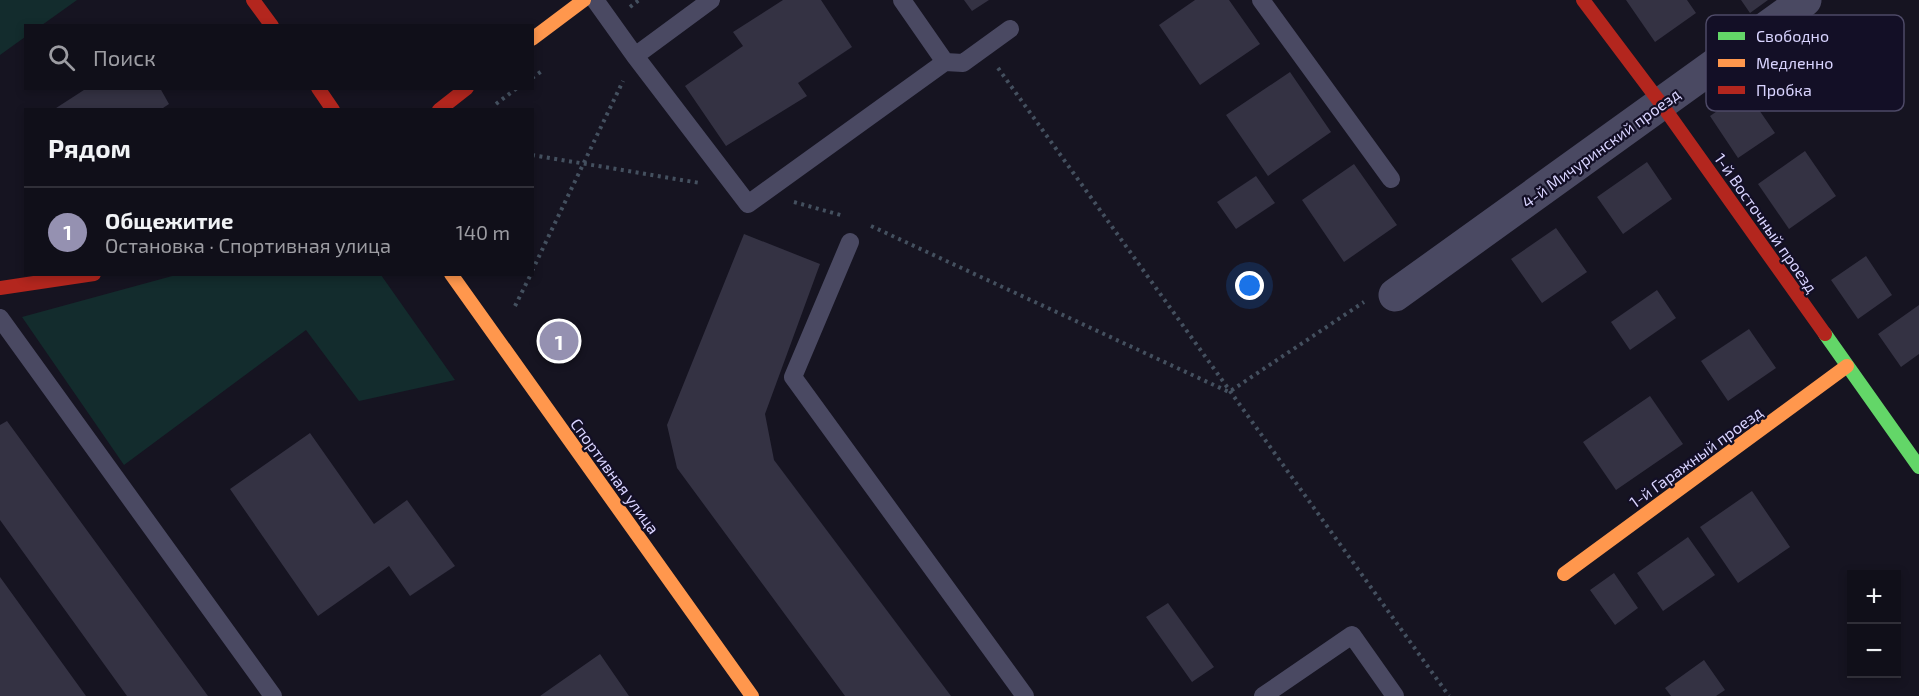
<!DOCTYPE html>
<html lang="ru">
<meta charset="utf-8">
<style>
:root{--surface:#100f19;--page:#191822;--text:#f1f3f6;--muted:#9c9ca2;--line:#302f38;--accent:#9591b1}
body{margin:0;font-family:"Exo 2",sans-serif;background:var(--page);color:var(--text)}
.controls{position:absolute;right:18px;bottom:18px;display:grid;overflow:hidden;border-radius:0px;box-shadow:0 3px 9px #0003}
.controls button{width:54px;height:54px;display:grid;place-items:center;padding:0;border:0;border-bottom:2px solid var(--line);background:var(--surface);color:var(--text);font:30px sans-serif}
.you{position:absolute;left:1250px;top:286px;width:21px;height:21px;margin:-15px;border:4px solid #fff;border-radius:50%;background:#1a73e8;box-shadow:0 0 0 9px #1a73e833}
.badge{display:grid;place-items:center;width:39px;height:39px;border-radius:50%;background:var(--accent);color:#fff;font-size:20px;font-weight:700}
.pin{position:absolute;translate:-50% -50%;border:3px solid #fff;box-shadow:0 2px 6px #0006}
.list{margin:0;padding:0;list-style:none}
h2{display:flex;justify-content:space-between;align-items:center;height:78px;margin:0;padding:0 24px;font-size:26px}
h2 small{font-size:20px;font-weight:400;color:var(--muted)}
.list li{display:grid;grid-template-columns:39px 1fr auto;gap:18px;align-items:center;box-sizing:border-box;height:90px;padding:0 24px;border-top:2px solid var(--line)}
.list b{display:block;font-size:22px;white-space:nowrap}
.list p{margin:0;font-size:20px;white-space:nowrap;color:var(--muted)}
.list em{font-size:20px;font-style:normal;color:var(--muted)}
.icon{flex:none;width:33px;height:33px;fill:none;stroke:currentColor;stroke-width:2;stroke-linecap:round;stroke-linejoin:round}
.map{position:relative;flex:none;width:1919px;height:696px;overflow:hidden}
.search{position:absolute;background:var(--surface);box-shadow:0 3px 9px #0003;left:24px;top:24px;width:510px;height:66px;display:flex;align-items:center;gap:15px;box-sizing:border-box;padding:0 21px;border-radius:0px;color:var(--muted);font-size:22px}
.panel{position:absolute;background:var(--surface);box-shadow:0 3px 9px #0003;left:24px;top:108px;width:510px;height:168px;border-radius:0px}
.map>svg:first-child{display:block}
.green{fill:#132c2d}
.building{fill:#343243}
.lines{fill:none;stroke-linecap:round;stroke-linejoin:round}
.path{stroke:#44505f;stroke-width:4;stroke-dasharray:3 4.5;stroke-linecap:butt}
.lane{stroke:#4a4962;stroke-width:18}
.street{stroke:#4a4962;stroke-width:33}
.fast{stroke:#63d668;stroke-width:14}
.slow{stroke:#ff974d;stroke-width:14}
.jam{stroke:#b3261e;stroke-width:14}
.labels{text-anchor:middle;stroke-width:4.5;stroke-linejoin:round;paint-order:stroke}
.street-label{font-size:16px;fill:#d9d4ff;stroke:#130f26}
.key{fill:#130f26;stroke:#4e4a67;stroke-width:1.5}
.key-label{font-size:16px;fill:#d9d4ff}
</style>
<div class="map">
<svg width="1919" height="696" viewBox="0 0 1919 696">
<rect width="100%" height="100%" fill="#161421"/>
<path class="green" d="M0 0H77L42 25 26 26 25 37 0 55Z
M176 275H381L455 380 359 401 306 330 124 465 22 317Z"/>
<path class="building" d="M783 0H821L852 47 798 83 807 96 726 146 685 86 743 46 733 32Z
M964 0H989L972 11Z
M1195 0H1229L1260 44 1200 85 1159 25Z
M1626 0H1687L1696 13 1655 42Z
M1741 0H1768L1750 13Z
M1290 72 1331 132 1268 176 1226 115Z
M87 88H160L169 104 160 110H53Z
M1746 91 1775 133 1738 158 1710 116Z
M1805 151 1836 196 1789 229 1758 184Z
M1647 162 1672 199 1623 234 1597 197Z
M1354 164 1397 225 1344 262 1302 200Z
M1256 176 1275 203 1236 229 1217 202Z
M1556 228 1587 272 1542 303 1511 259Z
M744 234 820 264 765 414 774 460 951 696H845L677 468 667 425Z
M1866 256 1892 295 1858 319 1831 280Z
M1657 290 1676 318 1630 350 1611 322Z
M1919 305V354L1901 367 1878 334Z
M1749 329 1776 368 1728 401 1701 361Z
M1650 396 1683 444 1616 490 1583 442Z
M7 421 208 696H127L0 520V425Z
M310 433 374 524 407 500 455 566 410 596 389 566 318 616 230 489Z
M1752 491 1790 547 1738 583 1700 527Z
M1688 537 1715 575 1663 611 1637 573Z
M1614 573 1638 608 1615 625 1590 590Z
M0 577 86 696H0Z
M1168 603 1214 667 1192 682 1146 617Z
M600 654 629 696H540Z
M1704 660 1725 690 1716 696H1671L1665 688Z"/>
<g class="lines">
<path class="path" d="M630 7 639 0
M998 68 1449 696
M532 78 542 71
M496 104 517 88
M532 155 700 183
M794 202 844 216
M871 226 1229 392 1364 302
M532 271 623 81
M515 306 531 274"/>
<path class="lane" d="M595 0 635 56 711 0
M1261 0 1391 179
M635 56 748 204 945 62 902 0
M945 62 963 63 1010 29
M850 242 793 377 1025 696
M0 318 273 696
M1263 696 1352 635 1395 696"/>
<path class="street" d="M1395 295 1805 0"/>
<path class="fast" d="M1825 334 1919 467"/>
<path class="slow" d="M532 39 584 0
M451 274 752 696
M1564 574 1847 366"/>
<path class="jam" d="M253 0 272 26
M1583 0 1662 105 1825 334
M318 88 333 110
M439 110 467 88
M0 288 94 274"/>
</g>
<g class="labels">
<g class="street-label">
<text transform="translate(1601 148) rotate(-36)" y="6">4-й Мичуринский проезд</text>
<text transform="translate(1766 223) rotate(55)" y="6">1-й Восточный проезд</text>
<text transform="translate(1696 457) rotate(-36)" y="6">1-й Гаражный проезд</text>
<text transform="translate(615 476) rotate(54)" y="6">Спортивная улица</text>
</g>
</g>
<rect x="1706" y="15" width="198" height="96" rx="9" class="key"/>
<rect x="1718" y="32" width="27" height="8" fill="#63d668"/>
<rect x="1718" y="59" width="27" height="8" fill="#ff974d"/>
<rect x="1718" y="86" width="27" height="8" fill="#b3261e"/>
<g class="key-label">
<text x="1756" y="42">Свободно</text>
<text x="1756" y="69">Медленно</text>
<text x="1756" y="96">Пробка</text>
</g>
</svg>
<div class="controls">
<button>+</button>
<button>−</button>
</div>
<div class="you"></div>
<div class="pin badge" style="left:559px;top:341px">1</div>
<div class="search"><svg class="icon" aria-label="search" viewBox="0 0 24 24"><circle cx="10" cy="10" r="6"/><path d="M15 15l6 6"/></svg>Поиск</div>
<section class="panel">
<h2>Рядом<small></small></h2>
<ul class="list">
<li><span class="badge">1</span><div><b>Общежитие</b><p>Остановка · Спортивная улица</p></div><em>140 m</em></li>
</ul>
</section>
</div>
